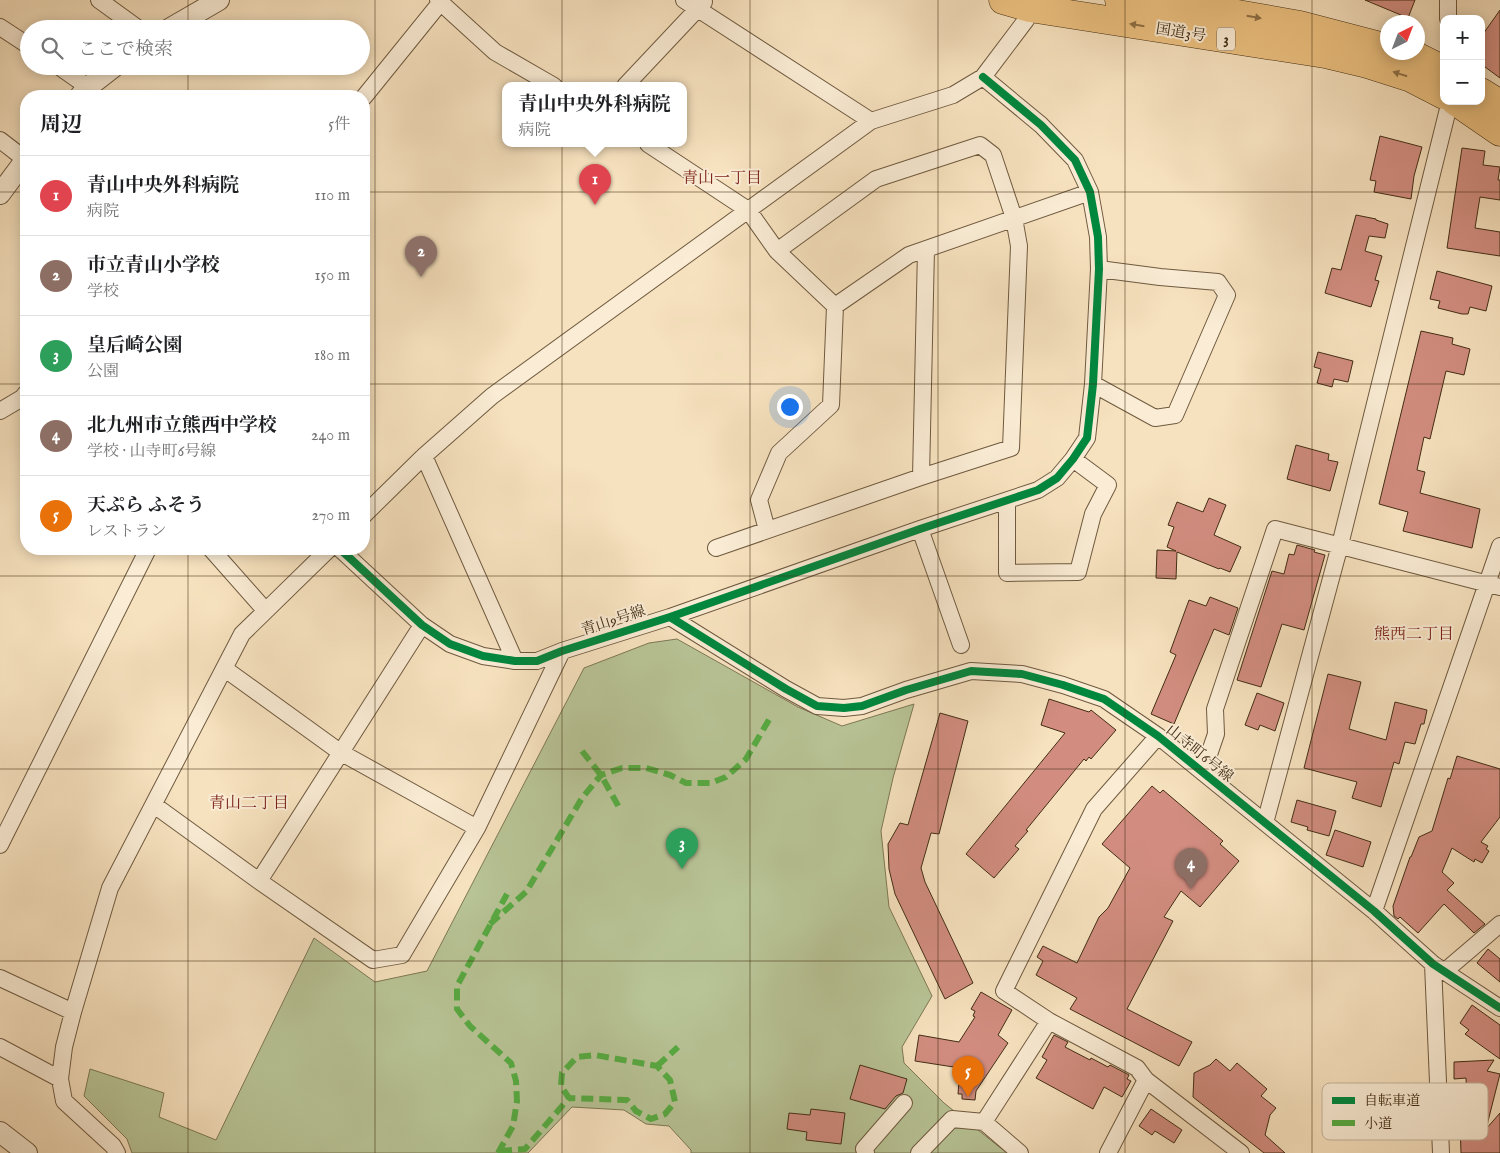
<!DOCTYPE html>
<html lang="ja">
<meta charset="utf-8">
<style>
:root{--surface:#fff;--page:#f2f2f2;--text:#202124;--muted:#757577;--line:#e0e0e0;--accent:#8f2418}
body{margin:0;font-family:"IM FELL English","Noto Serif JP",serif;background:var(--page);color:var(--text)}
.controls{position:absolute;right:15px;top:15px;display:grid;overflow:hidden;border-radius:10px;box-shadow:0 2px 12px #0003}
.controls button{width:45px;height:45px;display:grid;place-items:center;padding:0;border:0;border-bottom:1px solid var(--line);background:var(--surface);color:var(--text);font:25px sans-serif}
.compass{position:absolute;left:1380px;top:15px;width:45px;height:45px;border-radius:50%;background:var(--surface);box-shadow:0 2px 12px #0003;rotate:42deg}
.you{position:absolute;left:789px;top:406px;width:18px;height:18px;margin:-12px;border:4px solid #fff;border-radius:50%;background:#1a73e8;box-shadow:0 0 0 8px #1a73e833}
.badge{display:grid;place-items:center;width:32px;height:32px;border-radius:50%;background:var(--accent);color:#fff;font-size:16px;font-weight:700}
.pin{position:absolute;translate:-50% -41px;filter:drop-shadow(0 1px 2px #0008)}
.pin::after{content:'';position:absolute;top:26px;width:18px;height:15px;background:inherit;clip-path:polygon(0 0,100% 0,50% 100%)}
.popup{position:absolute;left:502px;top:82px;width:185px;height:65px;box-sizing:border-box;display:grid;place-content:center;border-radius:10px;background:var(--surface);filter:drop-shadow(0 1px 4px #0005);font-size:16px;white-space:nowrap;color:var(--muted)}
.popup b{font-size:19px;color:var(--text)}
.popup::after{content:'';position:absolute;left:50%;top:100%;margin-left:-10px;border:10px solid transparent;border-top-color:var(--surface)}
.list{margin:0;padding:0;list-style:none}
h2{display:flex;justify-content:space-between;align-items:center;height:65px;margin:0;padding:0 20px;font-size:21px}
h2 small{font-size:16px;font-weight:400;color:var(--muted)}
.list li{display:grid;grid-template-columns:32px 1fr auto;gap:15px;align-items:center;box-sizing:border-box;height:80px;padding:0 20px;border-top:1px solid var(--line)}
.list b{display:block;font-size:19px;white-space:nowrap}
.list p{margin:0;font-size:16px;white-space:nowrap;color:var(--muted)}
.list em{font-size:16px;font-style:normal;color:var(--muted)}
.icon{flex:none;width:28px;height:28px;fill:none;stroke:currentColor;stroke-width:2;stroke-linecap:round;stroke-linejoin:round}
.map{position:relative;flex:none;width:1500px;height:1153px;overflow:hidden}
.search{position:absolute;background:var(--surface);box-shadow:0 2px 12px #0003;left:20px;top:20px;width:350px;height:55px;display:flex;align-items:center;gap:12px;box-sizing:border-box;padding:0 18px;border-radius:28px;color:var(--muted);font-size:19px}
.panel{position:absolute;background:var(--surface);box-shadow:0 2px 12px #0003;left:20px;top:90px;width:350px;height:465px;border-radius:20px}
.map>svg:first-child{display:block}
.green{fill:#b8c496;stroke:#7d7855}
.building{fill:#d28d80;stroke:#422d14}
.lines{fill:none;stroke-linecap:round;stroke-linejoin:round}
.minor-casing{stroke:#6f5a3f;stroke-width:18}
.tertiary-casing{stroke:#6f5a3f;stroke-width:22}
.trunk-casing{stroke:#422d14;stroke-width:29}
.minor{stroke:#faecd5;stroke-width:16}
.tertiary{stroke:#faecd5;stroke-width:20}
.trunk{stroke:#ecc180;stroke-width:28}
.quiet{stroke:#56ab42;stroke-width:6;stroke-dasharray:12 6;stroke-linecap:butt}
.cycleway-casing{stroke:#faecd5;stroke-width:11}
.cycleway{stroke:#00873e;stroke-width:8}
.oneway{fill:#8e7045}
.grid{fill:none;stroke:#422d14;stroke-width:1;stroke-opacity:0.55}
.labels{text-anchor:middle;stroke-width:4;stroke-linejoin:round;paint-order:stroke}
.shield{fill:#faecd5;stroke:#79664e;stroke-width:1}
.shield-label{font-size:14px;font-weight:bold;fill:#422d14}
.street-label{font-size:15px;fill:#422d14;stroke:#faecd5}
.neighbourhood-label{font-size:16px;fill:#7a1f14;stroke:#faecd5}
.key{fill:#faecd5;stroke:#c3b39b;stroke-width:1}
.key-label{font-size:14px;fill:#422d14}
</style>
<div class="map">
<svg width="1500" height="1153" viewBox="0 0 1500 1153">
<rect width="100%" height="100%" fill="#f7e2bf"/>
<filter id="stains"><feTurbulence type="fractalNoise" baseFrequency=".004" numOctaves="4"/><feColorMatrix values="0 0 0 0 .2 0 0 0 0 .09 0 0 0 0 .02 0 0 0 .5 -.17"/></filter>
<radialGradient id="worn" r=".72"><stop offset=".6" stop-color="#630" stop-opacity="0"/><stop offset="1" stop-color="#630" stop-opacity=".3"/></radialGradient>
<path class="green" d="M677 639 798 707 842 726 914 704 893 778 881 831 889 907 932 996 902 1047 904 1063 944 1103 1007 1153H691V1150L669 1126 646 1124 624 1110 572 1107 528 1153H132L127 1139 84 1096 90 1069 164 1093 159 1117 216 1140 314 938 375 982 427 971 584 668 649 643Z"/>
<path class="building" d="M1365 0H1415L1408 18Z
M1500 10V78L1481 64V37Z
M1380 136 1422 147 1414 176 1411 199 1374 192 1376 181 1370 180Z
M1462 148 1485 151 1483 165 1500 167 1498 180H1500V200L1480 197 1475 228 1500 232V256L1447 248Z
M1356 215 1376 219V220L1388 224 1385 238 1369 236 1365 251 1382 256 1375 280 1379 281 1371 307 1325 293 1332 268 1341 270Z
M1437 271 1492 286 1486 311 1470 307 1468 314H1462L1438 308 1440 301 1430 299Z
M1421 331 1453 338 1452 344 1470 349 1464 375 1446 371 1430 439 1424 437 1417 470 1425 472 1420 493 1480 509 1472 548 1403 531 1408 512 1379 504Z
M1318 352 1353 361 1348 382 1334 379 1332 387 1317 383 1321 369 1314 367Z
M1296 445 1329 454 1328 460 1338 462 1330 491 1287 479Z
M1209 498 1226 505 1214 535 1241 547 1230 572 1220 568 1219 569 1177 552 1176 579 1156 578 1157 550 1176 551 1167 547 1174 527 1168 525 1177 502 1203 512Z
M1297 545 1315 550 1314 552 1325 555 1304 630 1282 624 1261 687 1237 680 1272 571 1284 574 1289 554 1294 555Z
M1210 597 1238 608 1229 635 1214 629 1174 724 1151 714 1176 655 1170 652 1189 600 1206 606Z
M1328 674 1361 682 1349 729 1386 740 1395 702 1427 710 1424 724H1421L1415 744 1405 742 1399 764 1394 762 1381 807 1352 798 1357 782 1304 768Z
M1257 693 1284 703 1275 731 1260 725 1258 730 1245 725Z
M1049 699 1089 712 1091 710 1116 730 1091 759 1089 757 1086 761 1084 759 1026 830 1028 831 1015 846 1019 849 994 878 966 854 1065 733 1041 725Z
M940 713 968 721 939 834 931 833 921 868 925 882 973 983 945 999 895 894 889 869 888 844 900 823 908 825Z
M1457 756 1500 769V817L1481 842 1488 846 1486 849 1489 851 1482 863 1475 859 1474 862 1452 848 1442 872 1454 883 1447 890 1485 924 1474 933 1444 904 1418 933 1400 917 1398 919 1394 916 1393 906 1410 857H1411L1419 837 1432 831 1448 778 1450 779Z
M1152 786 1160 793 1163 790 1223 841 1220 844 1239 861 1200 907 1181 891 1164 917 1173 921 1127 1009 1192 1042 1179 1066 1070 1009 1077 998 1036 975 1043 961 1037 957 1043 946 1077 963 1099 917 1108 908 1130 868 1102 844Z
M1297 800 1336 811 1329 836 1307 830 1308 827 1291 822Z
M1335 830 1371 842 1363 867 1326 855Z
M1488 949 1500 959V982L1477 963Z
M981 992 1012 1010 998 1035 1008 1043 976 1091 975 1100 962 1099V1094H958L960 1068 915 1061 919 1035 959 1042 975 1017 973 1016 975 1011 971 1009Z
M1472 1005 1500 1025V1059L1465 1034 1469 1030 1460 1023Z
M1054 1035 1068 1042 1065 1047 1090 1060 1091 1058 1108 1067 1110 1065 1129 1075 1127 1079 1131 1081 1122 1097 1104 1087 1093 1109 1036 1078 1047 1060 1042 1057Z
M1216 1059 1230 1071 1237 1063 1267 1089 1261 1096 1276 1108 1270 1115 1265 1135 1285 1153H1264L1193 1097 1194 1073 1210 1065Z
M1494 1060 1487 1071 1500 1074 1486 1129 1500 1113V1153H1461L1460 1123H1468L1466 1078 1454 1079V1062Z
M860 1065 907 1079 903 1093 896 1096 885 1109 850 1099Z
M811 1109 845 1113 841 1144 806 1140 807 1132 787 1129 789 1113 810 1115Z
M1151 1109 1182 1130 1174 1143 1155 1131 1152 1135 1139 1126Z"/>
<g class="lines">
<g class="minor-casing">
<path id="minor" d="M99 0 139 29
M438 0 495 52 554 86
M684 0 871 121
M1448 19V0
M0 27 29 46
M58 66 88 87
M625 86 704 2
M364 97 440 3
M0 140 26 160
M648 144 748 210 777 251 835 306 909 255 1090 192
M1093 384 1155 418 1175 415 1227 295 1218 282 1160 277 1099 269
M0 411 22 398 26 393
M424 456 515 661
M921 477 926 249
M1007 501V573L1078 572 1093 514 1108 485 1073 459
M364 515 424 456 492 396 871 121 953 95 983 77 1026 20 1033 0
M920 529 961 645
M767 530 759 500 779 453 831 405 835 306
M716 548 921 477 1011 448 1019 246 1014 218 993 155 980 145 876 179 777 251
M211 549 265 610
M340 549 422 625 450 644 483 656 515 661H537L562 651 670 617 786 689 817 706 844 708 862 706 906 690 971 671 1022 674 1063 685 1104 699 1158 736 1374 911 1433 964 1500 1008
M670 617 920 529 1038 490 1057 478 1073 459 1087 438 1093 384 1099 269 1098 237 1090 192 1075 160 1041 125 983 77
M225 669 340 752 477 828
M1158 736 1094 809 1004 991 1049 1021 1137 1068 1146 1080 1241 1153
M1203 772 1216 734 1215 709 1275 529 1500 587
M154 805 259 881 373 960 402 955 477 828 562 651
M1265 823 1340 545 1450 101
M0 845 148 549
M259 881 422 625
M1374 911 1500 546
M1433 964 1441 1153
M1445 971 1500 924
M0 978 73 1012
M0 1047 60 1079
M117 1153 113 1146 64 1101 60 1079 64 1047 73 1012 110 888 242 634 329 549
M866 1153 864 1149 904 1103
M919 1153 952 1119 984 1122
M1020 1153 984 1122 1049 1021
M1108 1153 1146 1080"/>
</g>
<g class="tertiary-casing">
<path id="tertiary" d="M169 29 219 0
M80 96 88 87 115 66
M0 194 26 159
M0 1132 27 1153"/>
</g>
<g class="trunk-casing">
<path id="trunk" d="M1003 0 1030 8 1325 54 1367 64 1411 78 1444 95
M1119 0 1226 12 1300 25 1388 48
M1404 52 1416 56 1444 70
M1481 92 1500 104
M1455 101 1500 132"/>
</g>
<use href="#minor" class="minor"/>
<use href="#tertiary" class="tertiary"/>
<use href="#trunk" class="trunk"/>
<path class="quiet" d="M582 751 601 775 620 809
M490 924 526 892 582 798 601 775 622 768H646L670 775 686 783H711L726 777 746 759 770 718
M657 1066 678 1047
M500 1151 525 1149 569 1098 561 1086 562 1073 577 1057 595 1055 657 1066 670 1080 675 1102 665 1114 651 1119 636 1111 627 1100 569 1098
M498 1153 513 1126 517 1101 516 1081 511 1063 470 1026 457 1009V986L507 894"/>
<g class="cycleway-casing">
<path id="cycleway" d="M340 549 422 625 450 644 483 656 515 661H537L562 651 670 617 786 689 817 706 844 708 862 706 906 690 971 671 1022 674 1063 685 1104 699 1158 736 1374 911 1433 964 1500 1008
M670 617 920 529 1038 490 1057 478 1073 459 1087 438 1093 384 1099 269 1098 237 1090 192 1075 160 1041 125 983 77"/>
</g>
<use href="#cycleway" class="cycleway"/>
</g>
<defs><path id="oneway-solid" d="M-6-.8H1V-3.2L6.5 0L1 3.2V.8H-6Z" transform="scale(1.25)"/></defs>
<g class="oneway">
<use href="#oneway-solid" transform="translate(1254 17) rotate(10)"/>
<use href="#oneway-solid" transform="translate(1137 25) rotate(-171)"/>
<use href="#oneway-solid" transform="translate(1400 74) rotate(-163)"/>
</g>
<path class="grid" d="M188 0V29M375 0V1153M562 0V1153M750 0V1153M938 0V1153M1125 0V1153M1312 0V1153M188 66V96M0 192H26M364 192H1500M0 384H26M364 384H1500M188 549V1153M0 576H1500M0 769H1500M0 961H1500"/>
<g class="labels">
<rect class="shield" x="1217" y="27.5" width="18" height="23" rx="4"/>
<g class="shield-label">
<text x="1226" y="44">3</text>
</g>
<g class="street-label">
<text transform="translate(1181 32) rotate(9)" y="5">国道3号</text>
<text transform="translate(613 620) rotate(-18)" y="5">青山9号線</text>
<text transform="translate(1200 753) rotate(39)" y="5">山寺町6号線</text>
</g>
<g class="neighbourhood-label">
<text x="722" y="183">青山一丁目</text>
<text x="1414" y="639">熊西二丁目</text>
<text x="249" y="808">青山二丁目</text>
</g>
</g>
<rect x="1322" y="1083" width="166" height="57" rx="8" class="key"/>
<rect x="1332" y="1097" width="23" height="7" fill="#00873e"/>
<rect x="1332" y="1120" width="23" height="6" fill="#56ab42"/>
<g class="key-label">
<text x="1364" y="1105">自転車道</text>
<text x="1364" y="1128">小道</text>
</g>
<rect width="100%" height="100%" filter="url(#stains)"/>
<rect width="100%" height="100%" fill="url(#worn)"/>
</svg>
<div class="controls">
<button>+</button>
<button>−</button>
</div>
<svg class="compass" viewBox="-18 -18 36 36"><path d="M0-13l5 13h-10z" fill="#e53935"/><path d="M0 13l5-13h-10z" fill="#757577"/></svg>
<div class="you"></div>
<div class="pin badge" style="left:595px;top:205px;background:#e0444e">1</div>
<div class="popup"><b>青山中央外科病院</b>病院</div>
<div class="pin badge" style="left:421px;top:277px;background:#8d6e63">2</div>
<div class="pin badge" style="left:682px;top:869px;background:#2e9e5b">3</div>
<div class="pin badge" style="left:1191px;top:889px;background:#8d6e63">4</div>
<div class="pin badge" style="left:968px;top:1097px;background:#e8710a">5</div>
<div class="search"><svg class="icon" aria-label="search" viewBox="0 0 24 24"><circle cx="10" cy="10" r="6"/><path d="M15 15l6 6"/></svg>ここで検索</div>
<section class="panel">
<h2>周辺<small>5件</small></h2>
<ul class="list">
<li><span class="badge" style="background:#e0444e">1</span><div><b>青山中央外科病院</b><p>病院</p></div><em>110 m</em></li>
<li><span class="badge" style="background:#8d6e63">2</span><div><b>市立青山小学校</b><p>学校</p></div><em>150 m</em></li>
<li><span class="badge" style="background:#2e9e5b">3</span><div><b>皇后崎公園</b><p>公園</p></div><em>180 m</em></li>
<li><span class="badge" style="background:#8d6e63">4</span><div><b>北九州市立熊西中学校</b><p>学校 · 山寺町6号線</p></div><em>240 m</em></li>
<li><span class="badge" style="background:#e8710a">5</span><div><b>天ぷら ふそう</b><p>レストラン</p></div><em>270 m</em></li>
</ul>
</section>
</div>
